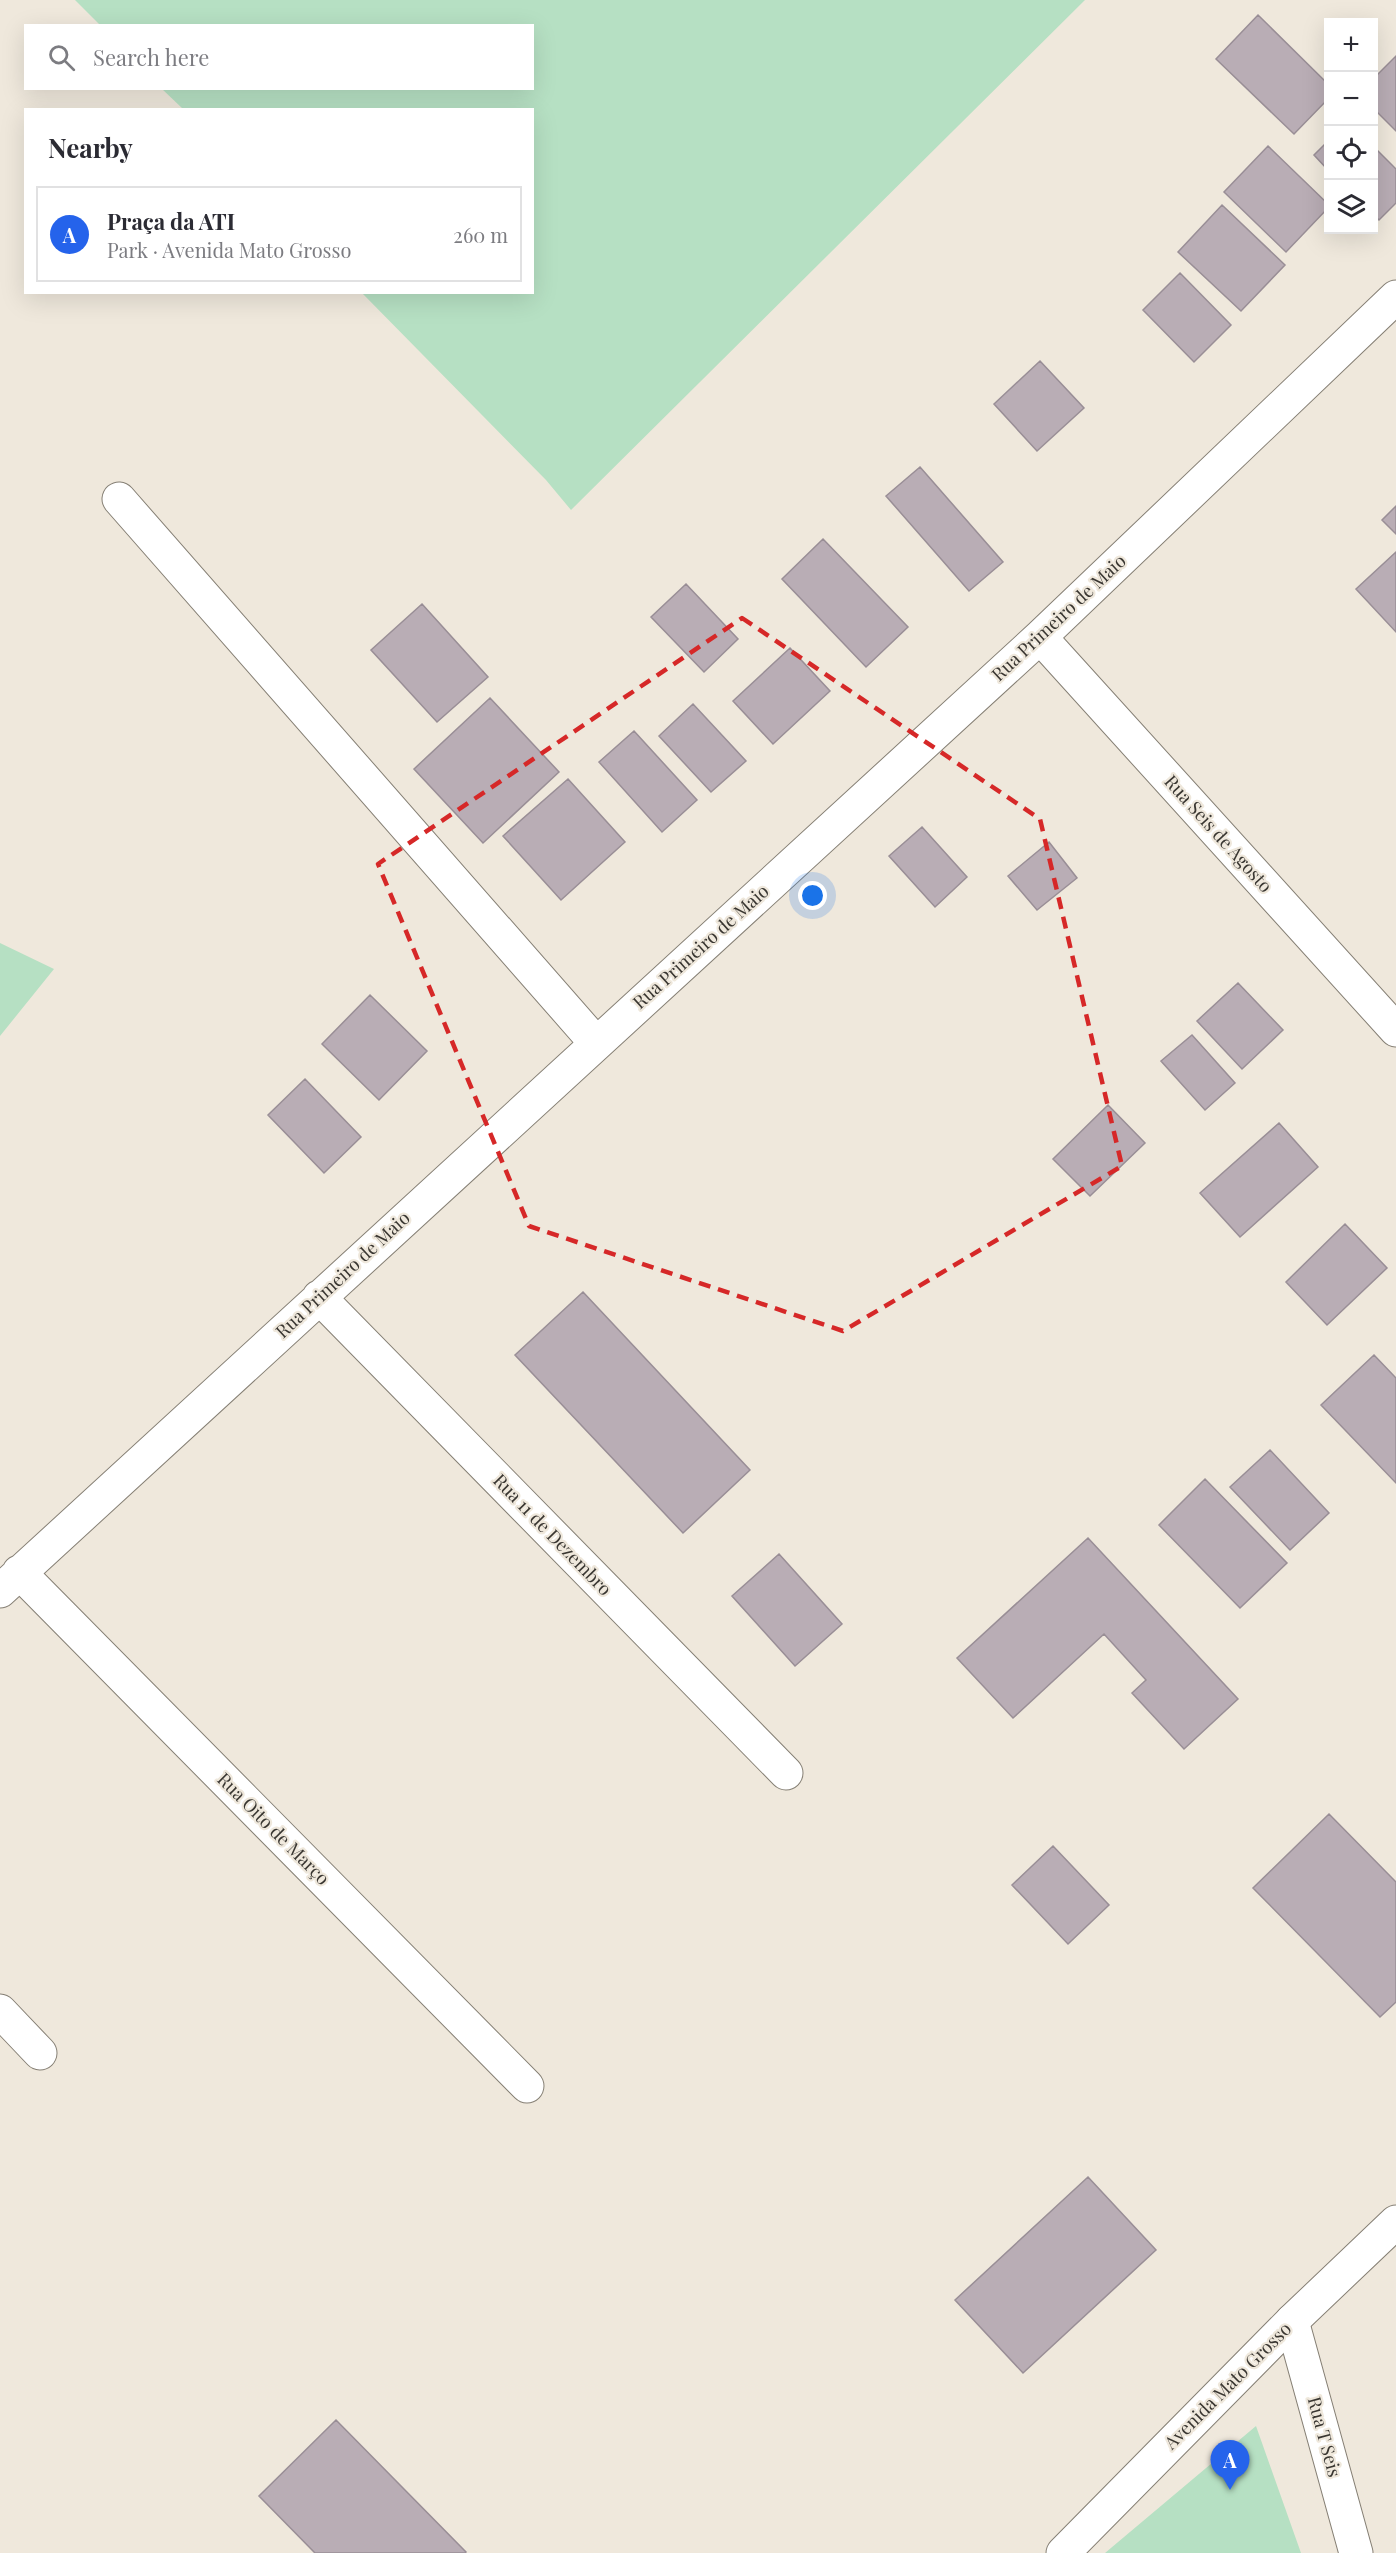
<!DOCTYPE html>
<meta charset="utf-8">
<style>
:root{--surface:#fff;--page:#f2f2f3;--text:#2b2b33;--muted:#7c7c81;--line:#e1e1e2;--accent:#2563eb}
body{margin:0;font-family:"Playfair Display",serif;background:var(--page);color:var(--text)}
.controls{position:absolute;right:18px;top:18px;display:grid;overflow:hidden;border-radius:0px;box-shadow:0 6px 24px #0002}
.controls button{width:54px;height:54px;display:grid;place-items:center;padding:0;border:0;border-bottom:2px solid var(--line);background:var(--surface);color:var(--text);font:30px sans-serif}
.you{position:absolute;left:813px;top:896px;width:21px;height:21px;margin:-15px;border:4px solid #fff;border-radius:50%;background:#1a73e8;box-shadow:0 0 0 9px #1a73e833}
.badge{display:grid;place-items:center;width:39px;height:39px;border-radius:50%;background:var(--accent);color:#fff;font-size:20px;font-weight:700}
.pin{position:absolute;translate:-50% -50px;filter:drop-shadow(0 2px 3px #0008)}
.pin::after{content:'';position:absolute;top:32px;width:21px;height:18px;background:inherit;clip-path:polygon(0 0,100% 0,50% 100%)}
.list{margin:0;padding:0;list-style:none}
h2{display:flex;justify-content:space-between;align-items:center;height:78px;margin:0;padding:0 24px;font-size:26px}
h2 small{font-size:20px;font-weight:400;color:var(--muted)}
.list li{display:grid;grid-template-columns:39px 1fr auto;gap:18px;align-items:center;box-sizing:border-box;height:96px;margin:0 12px 12px;padding:0 12px;border:2px solid var(--line);border-radius:0px}
.list b{display:block;font-size:22px;white-space:nowrap}
.list p{margin:0;font-size:20px;white-space:nowrap;color:var(--muted)}
.list em{font-size:20px;font-style:normal;color:var(--muted)}
.icon{flex:none;width:33px;height:33px;fill:none;stroke:currentColor;stroke-width:2;stroke-linecap:round;stroke-linejoin:round}
.map{position:relative;flex:none;width:1396px;height:2553px;overflow:hidden}
.search{position:absolute;background:var(--surface);box-shadow:0 6px 24px #0002;left:24px;top:24px;width:510px;height:66px;display:flex;align-items:center;gap:15px;box-sizing:border-box;padding:0 21px;border-radius:0px;color:var(--muted);font-size:22px}
.panel{position:absolute;background:var(--surface);box-shadow:0 6px 24px #0002;left:24px;top:108px;width:510px;height:186px;border-radius:0px}
.map>svg:first-child{display:block}
.green{fill:#b6e0c3}
.building{fill:#b9adb5;stroke:#998e96;stroke-width:1.5}
.lines{fill:none;stroke-linecap:round;stroke-linejoin:round}
.minor-casing{stroke:#857f74;stroke-width:35}
.tertiary-casing{stroke:#857f74;stroke-width:35}
.minor{stroke:#fff;stroke-width:33}
.tertiary{stroke:#fff;stroke-width:33}
.marked{fill:none;stroke:#d62828;stroke-width:4.5;stroke-dasharray:12 8;stroke-linejoin:round}
.labels{text-anchor:middle;stroke-width:4.5;stroke-linejoin:round;paint-order:stroke}
.street-label{font-size:18px;fill:#393631;stroke:#efe8dc}
</style>
<div class="map">
<svg width="1396" height="2553" viewBox="0 0 1396 2553">
<rect width="100%" height="100%" fill="#efe8dc"/>
<path class="green" d="M75 0H1085L571 510 546 480 362 293 532 292V110L183 109 162 89 532 88V26L100 25Z
M0 943 54 969 0 1036Z
M1256 2426 1301 2553H1105Z"/>
<path class="building" d="M1258 15 1328 84V99L1294 134 1216 59Z
M1396 56V131L1374 109V78Z
M1328 141V170L1314 155Z
M1268 146 1328 204V208L1286 252 1224 192Z
M1374 147 1396 169V203L1379 220 1374 215Z
M1222 205 1285 265 1241 311 1178 252Z
M1180 273 1231 325 1194 362 1143 310Z
M1040 361 1084 408 1037 451 994 404Z
M920 467 1003 562 969 591 886 496Z
M1396 506V534L1382 520Z
M823 539 908 627 866 667 782 579Z
M1396 552V632L1356 589Z
M686 584 738 639 704 672 651 617Z
M422 604 488 677 437 722 371 650Z
M790 648 830 691 773 744 733 701Z
M490 698 559 772 483 843 414 769Z
M693 704 746 761 711 792 659 736Z
M634 731 697 800 662 832 599 762Z
M568 779 625 842 561 900 503 836Z
M922 827 967 877 935 907 889 856Z
M1049 842 1077 878 1037 910 1008 876Z
M1238 983 1283 1030 1242 1069 1197 1021Z
M370 995 427 1051 379 1100 322 1044Z
M1192 1035 1235 1083 1205 1110 1161 1061Z
M305 1079 361 1137 324 1173 268 1115Z
M1108 1105 1145 1143 1090 1196 1053 1159Z
M1279 1123 1318 1167 1240 1237 1200 1193Z
M1345 1224 1387 1268 1327 1325 1286 1282Z
M583 1292 750 1470 683 1533 515 1355Z
M1374 1355 1396 1378V1483L1321 1405Z
M1270 1450 1329 1513 1290 1550 1230 1487Z
M1205 1479 1287 1563 1240 1608 1159 1525Z
M1088 1538 1238 1699 1184 1749 1132 1693 1146 1680 1104 1634 1013 1718 957 1658Z
M779 1554 842 1624 795 1666 732 1596Z
M1329 1814 1396 1882V2002L1380 2017 1253 1888Z
M1053 1846 1109 1905 1068 1944 1012 1885Z
M1088 2177 1156 2250 1023 2373 955 2300Z
M336 2420 466 2552 465 2553H315L259 2496Z"/>
<g class="lines">
<g class="minor-casing">
<path id="minor" d="M119 499 596 1043
M1040 637 1396 1030
M319 1297 786 1773
M19 1572 527 2086
M0 1591 1040 637 1396 297
M0 2011 40 2053
M1292 2321 1356 2553"/>
</g>
<g class="tertiary-casing">
<path id="tertiary" d="M1063 2553 1292 2321 1396 2222"/>
</g>
<use href="#minor" class="minor"/>
<use href="#tertiary" class="tertiary"/>
</g>
<path class="marked" d="M742 618 1040 819 1122 1166 843 1331 529 1226 378 864Z"/>
<g class="labels">
<g class="street-label">
<text transform="translate(1059 618) rotate(-43)" y="6">Rua Primeiro de Maio</text>
<text transform="translate(1218 834) rotate(48)" y="6">Rua Seis de Agosto</text>
<text transform="translate(701 947) rotate(-42)" y="6">Rua Primeiro de Maio</text>
<text transform="translate(343 1275) rotate(-43)" y="6">Rua Primeiro de Maio</text>
<text transform="translate(552 1535) rotate(46)" y="6">Rua 11 de Dezembro</text>
<text transform="translate(273 1829) rotate(45)" y="6">Rua Oito de Março</text>
<text transform="translate(1228 2386) rotate(-45)" y="6">Avenida Mato Grosso</text>
<text transform="translate(1324 2437) rotate(75)" y="6">Rua T Seis</text>
</g>
</g>
</svg>
<div class="controls">
<button>+</button>
<button>−</button>
<button><svg class="icon" aria-label="locate" viewBox="0 0 24 24"><circle cx="12" cy="12" r="6"/><path d="M12 2v4M12 18v4M2 12h4M18 12h4"/></svg></button>
<button><svg class="icon" aria-label="layers" viewBox="0 0 24 24"><path d="M12 4l9 5-9 5-9-5zM3 14l9 5 9-5"/></svg></button>
</div>
<div class="you"></div>
<div class="pin badge" style="left:1230px;top:2490px">A</div>
<div class="search"><svg class="icon" aria-label="search" viewBox="0 0 24 24"><circle cx="10" cy="10" r="6"/><path d="M15 15l6 6"/></svg>Search here</div>
<section class="panel">
<h2>Nearby<small></small></h2>
<ul class="list">
<li><span class="badge">A</span><div><b>Praça da ATI</b><p>Park · Avenida Mato Grosso</p></div><em>260 m</em></li>
</ul>
</section>
</div>
